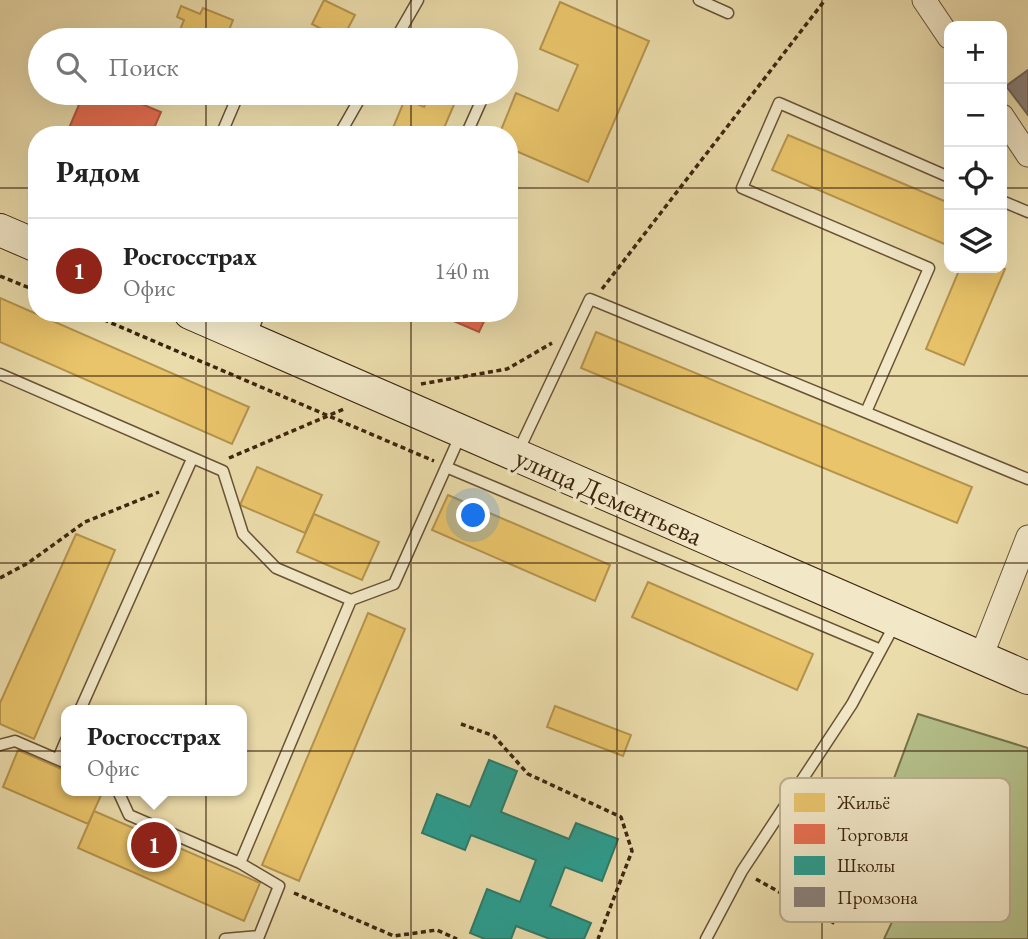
<!DOCTYPE html>
<html lang="ru">
<meta charset="utf-8">
<style>
:root{--surface:#fff;--page:#f2f2f2;--text:#222;--muted:#767676;--line:#e0e0e0;--accent:#8f2418}
body{margin:0;font-family:"EB Garamond",serif;background:var(--page);color:var(--text)}
.controls{position:absolute;right:21px;top:21px;display:grid;overflow:hidden;border-radius:14px;box-shadow:0 7px 28px #0002}
.controls button{width:63px;height:63px;display:grid;place-items:center;padding:0;border:0;border-bottom:2px solid var(--line);background:var(--surface);color:var(--text);font:35px sans-serif}
.you{position:absolute;left:474px;top:516px;width:24px;height:24px;margin:-18px;border:5px solid #fff;border-radius:50%;background:#1a73e8;box-shadow:0 0 0 10px #1a73e833}
.badge{display:grid;place-items:center;width:46px;height:46px;border-radius:50%;background:var(--accent);color:#fff;font-size:23px;font-weight:700}
.pin{position:absolute;translate:-50% -50%;border:4px solid #fff;box-shadow:0 2px 7px #0006}
.popup{position:absolute;left:61px;top:705px;width:186px;height:91px;box-sizing:border-box;display:grid;place-content:center;border-radius:14px;background:var(--surface);filter:drop-shadow(0 2px 5px #0005);font-size:23px;white-space:nowrap;color:var(--muted)}
.popup b{font-size:26px;color:var(--text)}
.popup::after{content:'';position:absolute;left:50%;top:100%;margin-left:-14px;border:14px solid transparent;border-top-color:var(--surface)}
.list{margin:0;padding:0;list-style:none}
h2{display:flex;justify-content:space-between;align-items:center;height:91px;margin:0;padding:0 28px;font-size:30px}
h2 small{font-size:23px;font-weight:400;color:var(--muted)}
.list li{display:grid;grid-template-columns:46px 1fr auto;gap:21px;align-items:center;box-sizing:border-box;height:105px;padding:0 28px;border-top:2px solid var(--line)}
.list b{display:block;font-size:26px;white-space:nowrap}
.list p{margin:0;font-size:23px;white-space:nowrap;color:var(--muted)}
.list em{font-size:23px;font-style:normal;color:var(--muted)}
.icon{flex:none;width:38px;height:38px;fill:none;stroke:currentColor;stroke-width:2;stroke-linecap:round;stroke-linejoin:round}
.map{position:relative;flex:none;width:1028px;height:939px;overflow:hidden}
.search{position:absolute;background:var(--surface);box-shadow:0 7px 28px #0002;left:28px;top:28px;width:490px;height:77px;display:flex;align-items:center;gap:18px;box-sizing:border-box;padding:0 24px;border-radius:38px;color:var(--muted);font-size:26px}
.panel{position:absolute;background:var(--surface);box-shadow:0 7px 28px #0002;left:28px;top:126px;width:490px;height:196px;border-radius:28px}
.map>svg:first-child{display:block}
.green{fill:#b5c18b;stroke:#78734c;stroke-width:2}
.homes{fill:#e9c46a;stroke:#b5944e;stroke-width:2}
.shops{fill:#e76f51;stroke:#b4593d;stroke-width:2}
.schools{fill:#2a9d8f;stroke:#2f7968;stroke-width:2}
.industry{fill:#8a817c;stroke:#73655b;stroke-width:2}
.lines{fill:none;stroke-linecap:round;stroke-linejoin:round}
.lane-casing{stroke:#685335;stroke-width:13}
.street-casing{stroke:#685335;stroke-width:25}
.secondary-casing{stroke:#3c250e;stroke-width:34}
.path{stroke:#3c250e;stroke-width:3.5;stroke-dasharray:5 3.5;stroke-linecap:butt}
.lane{stroke:#f2e8c8;stroke-width:10}
.street{stroke:#f2e8c8;stroke-width:23}
.secondary{stroke:#f2e8c8;stroke-width:32}
.grid{fill:none;stroke:#3c250e;stroke-width:2;stroke-opacity:0.55}
.labels{text-anchor:middle;stroke-width:7;stroke-linejoin:round;paint-order:stroke}
.street-label{font-size:28px;fill:#3c250e;stroke:#f2e8c8}
.key{fill:#f2e8c8;stroke:#bbae90;stroke-width:2}
.key-label{font-size:19px;fill:#3c250e}
</style>
<div class="map">
<svg width="1028" height="939" viewBox="0 0 1028 939">
<rect width="100%" height="100%" fill="#ebdcab"/>
<filter id="stains"><feTurbulence type="fractalNoise" baseFrequency=".00286" numOctaves="4"/><feColorMatrix values="0 0 0 0 .2 0 0 0 0 .09 0 0 0 0 .02 0 0 0 .5 -.17"/></filter>
<radialGradient id="worn" r=".72"><stop offset=".6" stop-color="#630" stop-opacity="0"/><stop offset="1" stop-color="#630" stop-opacity=".3"/></radialGradient>
<path class="green" d="M918 714 1028 748V939H884L899 907 855 883Z"/>
<path class="homes" d="M324 0 355 15 342 40 312 24Z
M560 2 649 41 588 182 509 148V135H499L516 93 558 111 578 65 540 49Z
M181 6 200 14 203 8 233 20 225 40H176L184 20 177 17Z
M430 93H459L441 135H390L405 99 424 107Z
M788 135 949 203V246L772 170Z
M960 268 1005 269 964 365 926 349Z
M0 298 249 407 232 444 0 342Z
M596 332 972 487 957 523 581 368Z
M257 467 322 495 305 533 240 505Z
M448 495 610 565 595 601 432 530Z
M314 514 379 542 362 580 297 552Z
M76 534 115 550 34 739 0 724V703Z
M648 582 813 654 797 690 632 617Z
M368 613 405 629 299 881 262 865Z
M555 706 631 735 623 756 547 727Z
M18 750 66 771V791H103L88 824 3 787Z
M94 811 260 883 244 921 78 848Z"/>
<path class="shops" d="M84 93H115L161 112 151 135H66Z
M435 313H488L479 332Z"/>
<path class="schools" d="M489 760 517 771 501 812 569 839 576 823 618 839 602 881 565 867 550 906 591 923 584 939H550L516 926 511 939H485L470 933 487 889 520 902 536 860 471 835 465 850 422 833 437 794 470 807Z"/>
<path class="industry" d="M1028 70V115L1006 86Z"/>
<g class="lines">
<g class="lane-casing">
<path id="lane" d="M699 0 728 13
M395 40 418 0
M221 135 239 93
M339 135 363 93
M466 135 483 97
M1002 201 1028 212
M251 337 259 313
M0 374 223 471 243 534 276 568 351 600
M866 412 929 268 742 188 779 103 949 177
M517 454 590 299 1028 479
M446 467 881 650
M80 710 192 459
M0 745 15 741 66 763
M58 759 66 740
M118 791 129 815 240 863 351 600 394 584 460 436
M225 939 259 936 279 886 240 863
M706 939 742 871 852 704 895 624"/>
</g>
<g class="street-casing">
<path id="street" d="M924 0 949 37
M1002 116 1028 155
M981 657 1028 537"/>
</g>
<g class="secondary-casing">
<path id="secondary" d="M0 230 37 246
M190 313 1028 678"/>
</g>
<path class="path" d="M0 276 37 291
M602 289 825 0
M88 313 434 461
M421 384 507 369 552 343
M229 458 344 409
M0 578 28 563 85 522 159 492
M461 724 494 736 528 774 621 817 632 851 598 939
M756 879 836 924
M294 893 394 936 437 930 457 939"/>
<use href="#lane" class="lane"/>
<use href="#street" class="street"/>
<use href="#secondary" class="secondary"/>
</g>
<path class="grid" d="M206 0V40M411 0V40M617 0V939M822 0V939M206 93V135M411 93V135M0 188H37M509 188H949M1002 188H1028M206 313V939M411 313V939M0 376H1028M0 563H1028M0 751H1028"/>
<g class="labels">
<g class="street-label">
<text transform="translate(609 496) rotate(24)" y="10">улица Дементьева</text>
</g>
</g>
<rect x="780" y="778" width="230" height="144" rx="10" class="key"/>
<rect x="794" y="793" width="31" height="19" fill="#e9c46a"/>
<rect x="794" y="824" width="31" height="20" fill="#e76f51"/>
<rect x="794" y="856" width="31" height="19" fill="#2a9d8f"/>
<rect x="794" y="887" width="31" height="20" fill="#8a817c"/>
<g class="key-label">
<text x="837" y="809">Жильё</text>
<text x="837" y="841">Торговля</text>
<text x="837" y="872">Школы</text>
<text x="837" y="904">Промзона</text>
</g>
<rect width="100%" height="100%" filter="url(#stains)"/>
<rect width="100%" height="100%" fill="url(#worn)"/>
</svg>
<div class="controls">
<button>+</button>
<button>−</button>
<button><svg class="icon" aria-label="locate" viewBox="0 0 24 24"><circle cx="12" cy="12" r="6"/><path d="M12 2v4M12 18v4M2 12h4M18 12h4"/></svg></button>
<button><svg class="icon" aria-label="layers" viewBox="0 0 24 24"><path d="M12 4l9 5-9 5-9-5zM3 14l9 5 9-5"/></svg></button>
</div>
<div class="you"></div>
<div class="pin badge" style="left:154px;top:845px">1</div>
<div class="popup"><b>Росгосстрах</b>Офис</div>
<div class="search"><svg class="icon" aria-label="search" viewBox="0 0 24 24"><circle cx="10" cy="10" r="6"/><path d="M15 15l6 6"/></svg>Поиск</div>
<section class="panel">
<h2>Рядом<small></small></h2>
<ul class="list">
<li><span class="badge">1</span><div><b>Росгосстрах</b><p>Офис</p></div><em>140 m</em></li>
</ul>
</section>
</div>
